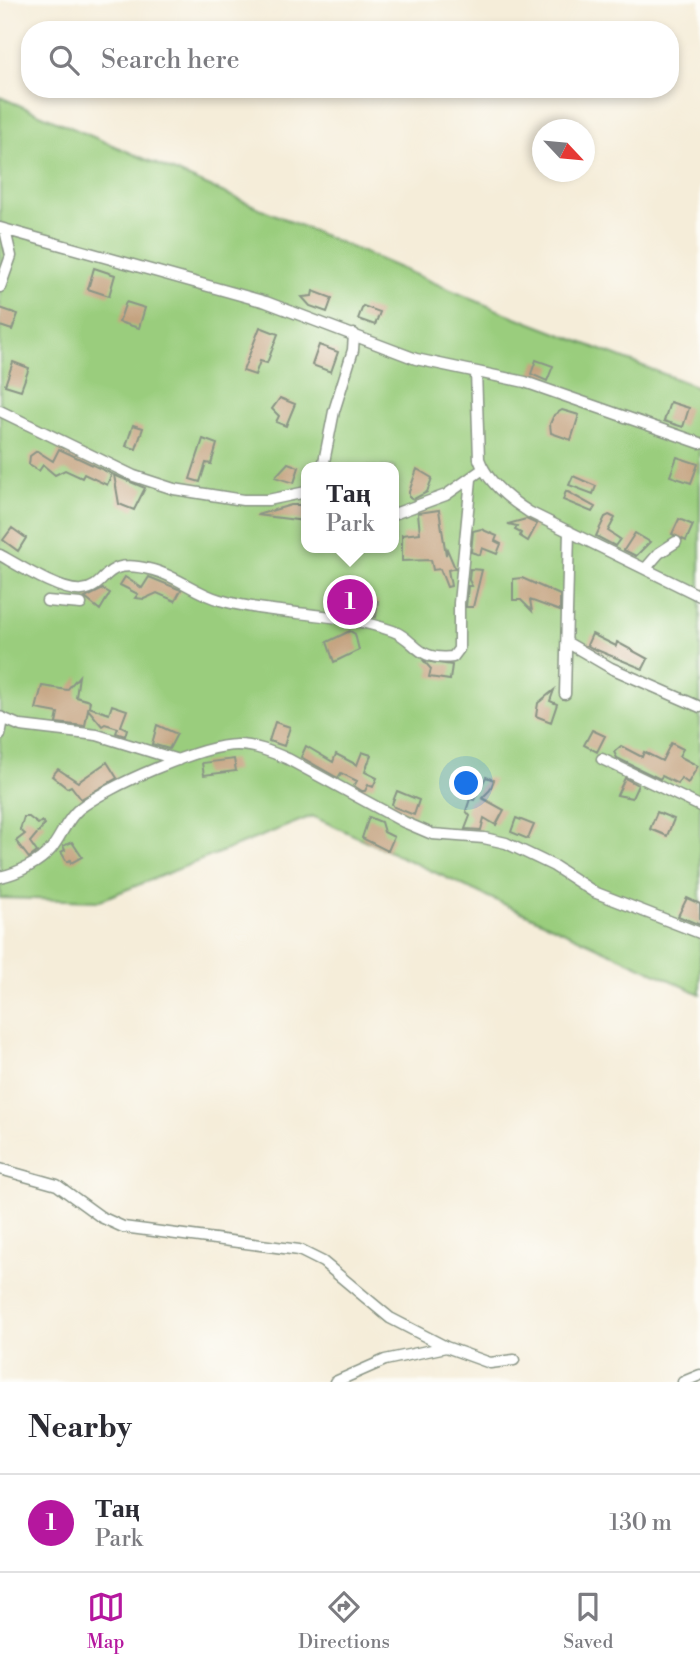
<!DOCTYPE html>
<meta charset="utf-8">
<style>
:root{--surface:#fff;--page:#f7f7f7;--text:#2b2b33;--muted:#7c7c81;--line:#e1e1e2;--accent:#b5179e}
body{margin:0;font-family:"Libre Bodoni",serif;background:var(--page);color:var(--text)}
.compass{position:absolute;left:532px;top:119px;width:63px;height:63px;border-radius:50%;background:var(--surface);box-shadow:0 4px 10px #0003;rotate:116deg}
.you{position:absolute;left:467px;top:784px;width:24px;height:24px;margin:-18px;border:5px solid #fff;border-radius:50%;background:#1a73e8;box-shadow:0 0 0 10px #1a73e833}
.badge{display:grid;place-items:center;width:46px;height:46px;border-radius:50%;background:var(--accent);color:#fff;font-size:23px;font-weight:700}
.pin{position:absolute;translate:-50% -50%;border:4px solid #fff;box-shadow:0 2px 7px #0006}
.popup{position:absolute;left:301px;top:462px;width:98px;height:91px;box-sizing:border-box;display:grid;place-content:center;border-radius:14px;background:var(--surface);filter:drop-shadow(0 2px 5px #0005);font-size:23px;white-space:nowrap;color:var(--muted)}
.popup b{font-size:26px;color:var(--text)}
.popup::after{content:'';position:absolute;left:50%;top:100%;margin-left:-14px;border:14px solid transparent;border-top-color:var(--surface)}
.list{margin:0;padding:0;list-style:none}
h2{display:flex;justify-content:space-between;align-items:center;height:91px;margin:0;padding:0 28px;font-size:30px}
h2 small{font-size:23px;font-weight:400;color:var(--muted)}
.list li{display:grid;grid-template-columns:46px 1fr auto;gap:21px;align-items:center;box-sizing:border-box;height:98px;padding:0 28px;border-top:2px solid var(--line)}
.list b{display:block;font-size:26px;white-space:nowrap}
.list p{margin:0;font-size:23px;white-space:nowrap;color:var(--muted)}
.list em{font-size:23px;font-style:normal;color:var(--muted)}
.icon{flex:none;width:38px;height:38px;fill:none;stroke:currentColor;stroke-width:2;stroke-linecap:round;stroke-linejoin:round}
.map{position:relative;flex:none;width:700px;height:1382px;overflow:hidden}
.search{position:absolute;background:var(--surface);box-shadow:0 4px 10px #0003;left:21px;right:21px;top:21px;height:77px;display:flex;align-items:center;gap:18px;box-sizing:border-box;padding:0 24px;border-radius:28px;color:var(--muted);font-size:26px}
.sheet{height:189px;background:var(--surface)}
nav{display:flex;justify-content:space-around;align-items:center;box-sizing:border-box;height:98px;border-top:2px solid var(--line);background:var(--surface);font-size:19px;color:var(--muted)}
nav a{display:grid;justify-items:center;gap:4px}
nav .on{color:var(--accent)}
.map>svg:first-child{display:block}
.green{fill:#9acd7d;stroke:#5c8558;stroke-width:2;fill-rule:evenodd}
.building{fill:#c4a380}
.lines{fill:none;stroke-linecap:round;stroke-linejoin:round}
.street-casing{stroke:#8a9586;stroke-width:13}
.street{stroke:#fff;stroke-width:10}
</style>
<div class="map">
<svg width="700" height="1382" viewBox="0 0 700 1382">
<rect width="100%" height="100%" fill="#fdfcf7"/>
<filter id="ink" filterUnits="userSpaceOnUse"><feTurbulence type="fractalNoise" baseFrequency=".0143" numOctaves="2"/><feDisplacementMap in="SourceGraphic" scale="14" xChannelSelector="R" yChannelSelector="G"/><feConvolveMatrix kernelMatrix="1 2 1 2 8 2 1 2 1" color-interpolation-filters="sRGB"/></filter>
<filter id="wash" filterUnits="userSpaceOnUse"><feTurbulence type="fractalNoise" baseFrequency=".00686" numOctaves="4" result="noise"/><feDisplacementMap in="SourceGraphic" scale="28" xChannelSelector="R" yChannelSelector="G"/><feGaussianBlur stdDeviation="1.57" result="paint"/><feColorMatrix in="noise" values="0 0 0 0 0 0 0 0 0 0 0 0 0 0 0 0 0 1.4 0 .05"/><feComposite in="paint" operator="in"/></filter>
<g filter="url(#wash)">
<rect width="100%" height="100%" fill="#f5edd9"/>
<path class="green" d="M0 97 500 311 700 388V994L312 816 98 901 0 898ZM306 467H394V548H306Z"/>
<g id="blocks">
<path class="building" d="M94 268 115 275 109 296 88 289Z
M313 291 332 298 327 312 310 306 302 297 312 296Z
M126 302 145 308 139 328 119 322Z
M363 306 380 312 375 325 358 319Z
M0 308 18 314 12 330 0 326Z
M260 327 278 334 267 363 260 361 255 375 243 371Z
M319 345 338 352 331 372 312 365Z
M536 360 553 366 547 381 531 374Z
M13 362 29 368 21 390 5 385Z
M280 398 295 404 286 426 276 422 279 416 272 409Z
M670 402 689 408 683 427 664 421Z
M562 410 579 415 571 440 551 433 550 424 554 415Z
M133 425 143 428 136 449 126 446Z
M203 439 217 444 211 464 206 463 200 482 190 479Z
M59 449 112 474 107 485 84 474 82 478 65 470 55 475 43 465 39 471 29 465 30 456 37 451 53 461Z
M677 457 698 464 691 483 670 476Z
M288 463 299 467 294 483 275 477Z
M417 469 432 478 427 492 414 499 409 497V492Z
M114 475 145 488 134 510 119 504Z
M573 476 596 486 593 494 569 485Z
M566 491 595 507 592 512 563 500Z
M291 505H305V521L257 515Z
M439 510 446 555 447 549 455 568 448 570 451 586 447 587 440 569 433 570 431 560 402 561V535L420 533 418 513Z
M609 515 615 518 608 531 620 539 615 546 596 536 605 517Z
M526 519 537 524 528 541 520 536 521 533 515 530 517 526 508 524Z
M679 519 693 525 686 541 672 534Z
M12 528 26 538 18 551 3 540Z
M481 529 497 536 495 541 501 544 497 554 482 548 480 555 471 552 473 531Z
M635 533 650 542 636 556 624 550Z
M470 569 482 570 473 607H466L468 586H472L469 580Z
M125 577 142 588 149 577 181 590 175 601 157 593 144 599 135 598 138 594 120 585Z
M522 578 560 595V611L530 600 532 611 521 600H513V579Z
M103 589 110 593 100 610 85 598Z
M347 590 357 591 356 597 378 601 376 617 332 610 333 603 345 605Z
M350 631 355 634 359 650 334 662 327 642Z
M592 634 616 646 617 642 648 659 643 669 592 648 587 645Z
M424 661 452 665 450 680 429 677 431 669Z
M79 676 76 697 90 701 89 707 109 714 112 705 127 710 121 726 127 729 125 736 116 733 118 728 105 724 102 726 88 709 85 726 56 723 58 713 36 709 42 686 67 690Z
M554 690 550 701 557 704 551 722 536 716 538 703Z
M275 722 290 727 284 746 269 741Z
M157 725 177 734 169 749 152 744Z
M592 730 605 736 597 752 584 745Z
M671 743 683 749 679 756 698 766 688 783 681 778 678 784 662 776 660 779 617 758 614 752 621 746 642 757 644 752 662 761Z
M306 746 333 762 336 754 357 765 362 752 371 755 365 772 377 778 373 787 368 785 365 791H362L354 786 357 781 341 773 338 778 301 757Z
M234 759 236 771 204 775 202 763Z
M107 762 117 778 81 799 71 786 67 788 52 776 58 769 78 782Z
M486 777 494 780 490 790 482 798 504 810 496 825 484 818 481 830 465 829 470 816 466 811 470 799 474 800Z
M625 778 638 785 632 798 617 795Z
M397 791 419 800 414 815 394 807 392 804Z
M657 812 674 819 667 836 650 829Z
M24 817H29L38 824 42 821 45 824 30 842 37 852 29 858 16 841 25 834 20 830Z
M369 817 381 822 384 832 394 837 388 851 362 838Z
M516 818 534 825 528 839 511 832Z
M72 842 82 857 71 863 70 860 67 862 61 852 65 850 63 846Z
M687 898 700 904V925L678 916Z"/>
</g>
</g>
<g filter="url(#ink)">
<use href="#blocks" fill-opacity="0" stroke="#8a9586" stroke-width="2"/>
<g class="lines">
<g class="street-casing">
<path id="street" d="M0 228 266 302 416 359 525 382 700 443
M0 287 11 256 5 230
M476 372 479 459C487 481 510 500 529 512L700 596
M0 411 134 476 174 489 243 500H268L306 492
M323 467 334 411 353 350 354 334
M394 514 446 495 483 469
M0 555C18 565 62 593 82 590 112 586 98 556 153 570 177 576 197 594 220 600 276 616 338 611 393 631 417 640 415 661 453 657L459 649V603L471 479
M646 568 659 553 676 542
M47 601 81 604
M568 643 611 668 700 707
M565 694 569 531
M0 717 21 726 97 735 178 760
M0 735 3 719
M602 759 700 806
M0 877C18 873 39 863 51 849 61 837 66 820 79 809 106 787 202 745 237 745 255 745 272 752 288 759L404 822 432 834 484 838 506 843 554 866 594 892 700 933
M0 1169 57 1185 101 1217 123 1227 299 1250 323 1262 390 1318 446 1347 490 1363 514 1360
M335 1382 385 1360 446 1347
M683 1382 700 1375"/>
</g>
<use href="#street" class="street"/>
</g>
</g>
</svg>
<svg class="compass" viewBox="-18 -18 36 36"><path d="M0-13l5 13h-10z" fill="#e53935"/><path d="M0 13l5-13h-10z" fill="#7c7c81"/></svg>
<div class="you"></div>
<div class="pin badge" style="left:350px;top:602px">1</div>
<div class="popup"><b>Таң</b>Park</div>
<div class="search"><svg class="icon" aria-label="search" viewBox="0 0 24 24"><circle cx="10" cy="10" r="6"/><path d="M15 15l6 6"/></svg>Search here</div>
</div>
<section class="sheet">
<h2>Nearby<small></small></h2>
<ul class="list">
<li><span class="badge">1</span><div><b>Таң</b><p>Park</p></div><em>130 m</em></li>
</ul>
</section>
<nav>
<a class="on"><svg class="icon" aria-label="map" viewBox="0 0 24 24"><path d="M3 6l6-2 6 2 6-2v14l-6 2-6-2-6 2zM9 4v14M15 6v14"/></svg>Map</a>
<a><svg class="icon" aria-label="directions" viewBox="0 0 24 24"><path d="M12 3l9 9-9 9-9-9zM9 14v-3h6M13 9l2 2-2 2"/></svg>Directions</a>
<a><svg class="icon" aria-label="saved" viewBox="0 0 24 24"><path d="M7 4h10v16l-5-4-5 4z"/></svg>Saved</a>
</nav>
